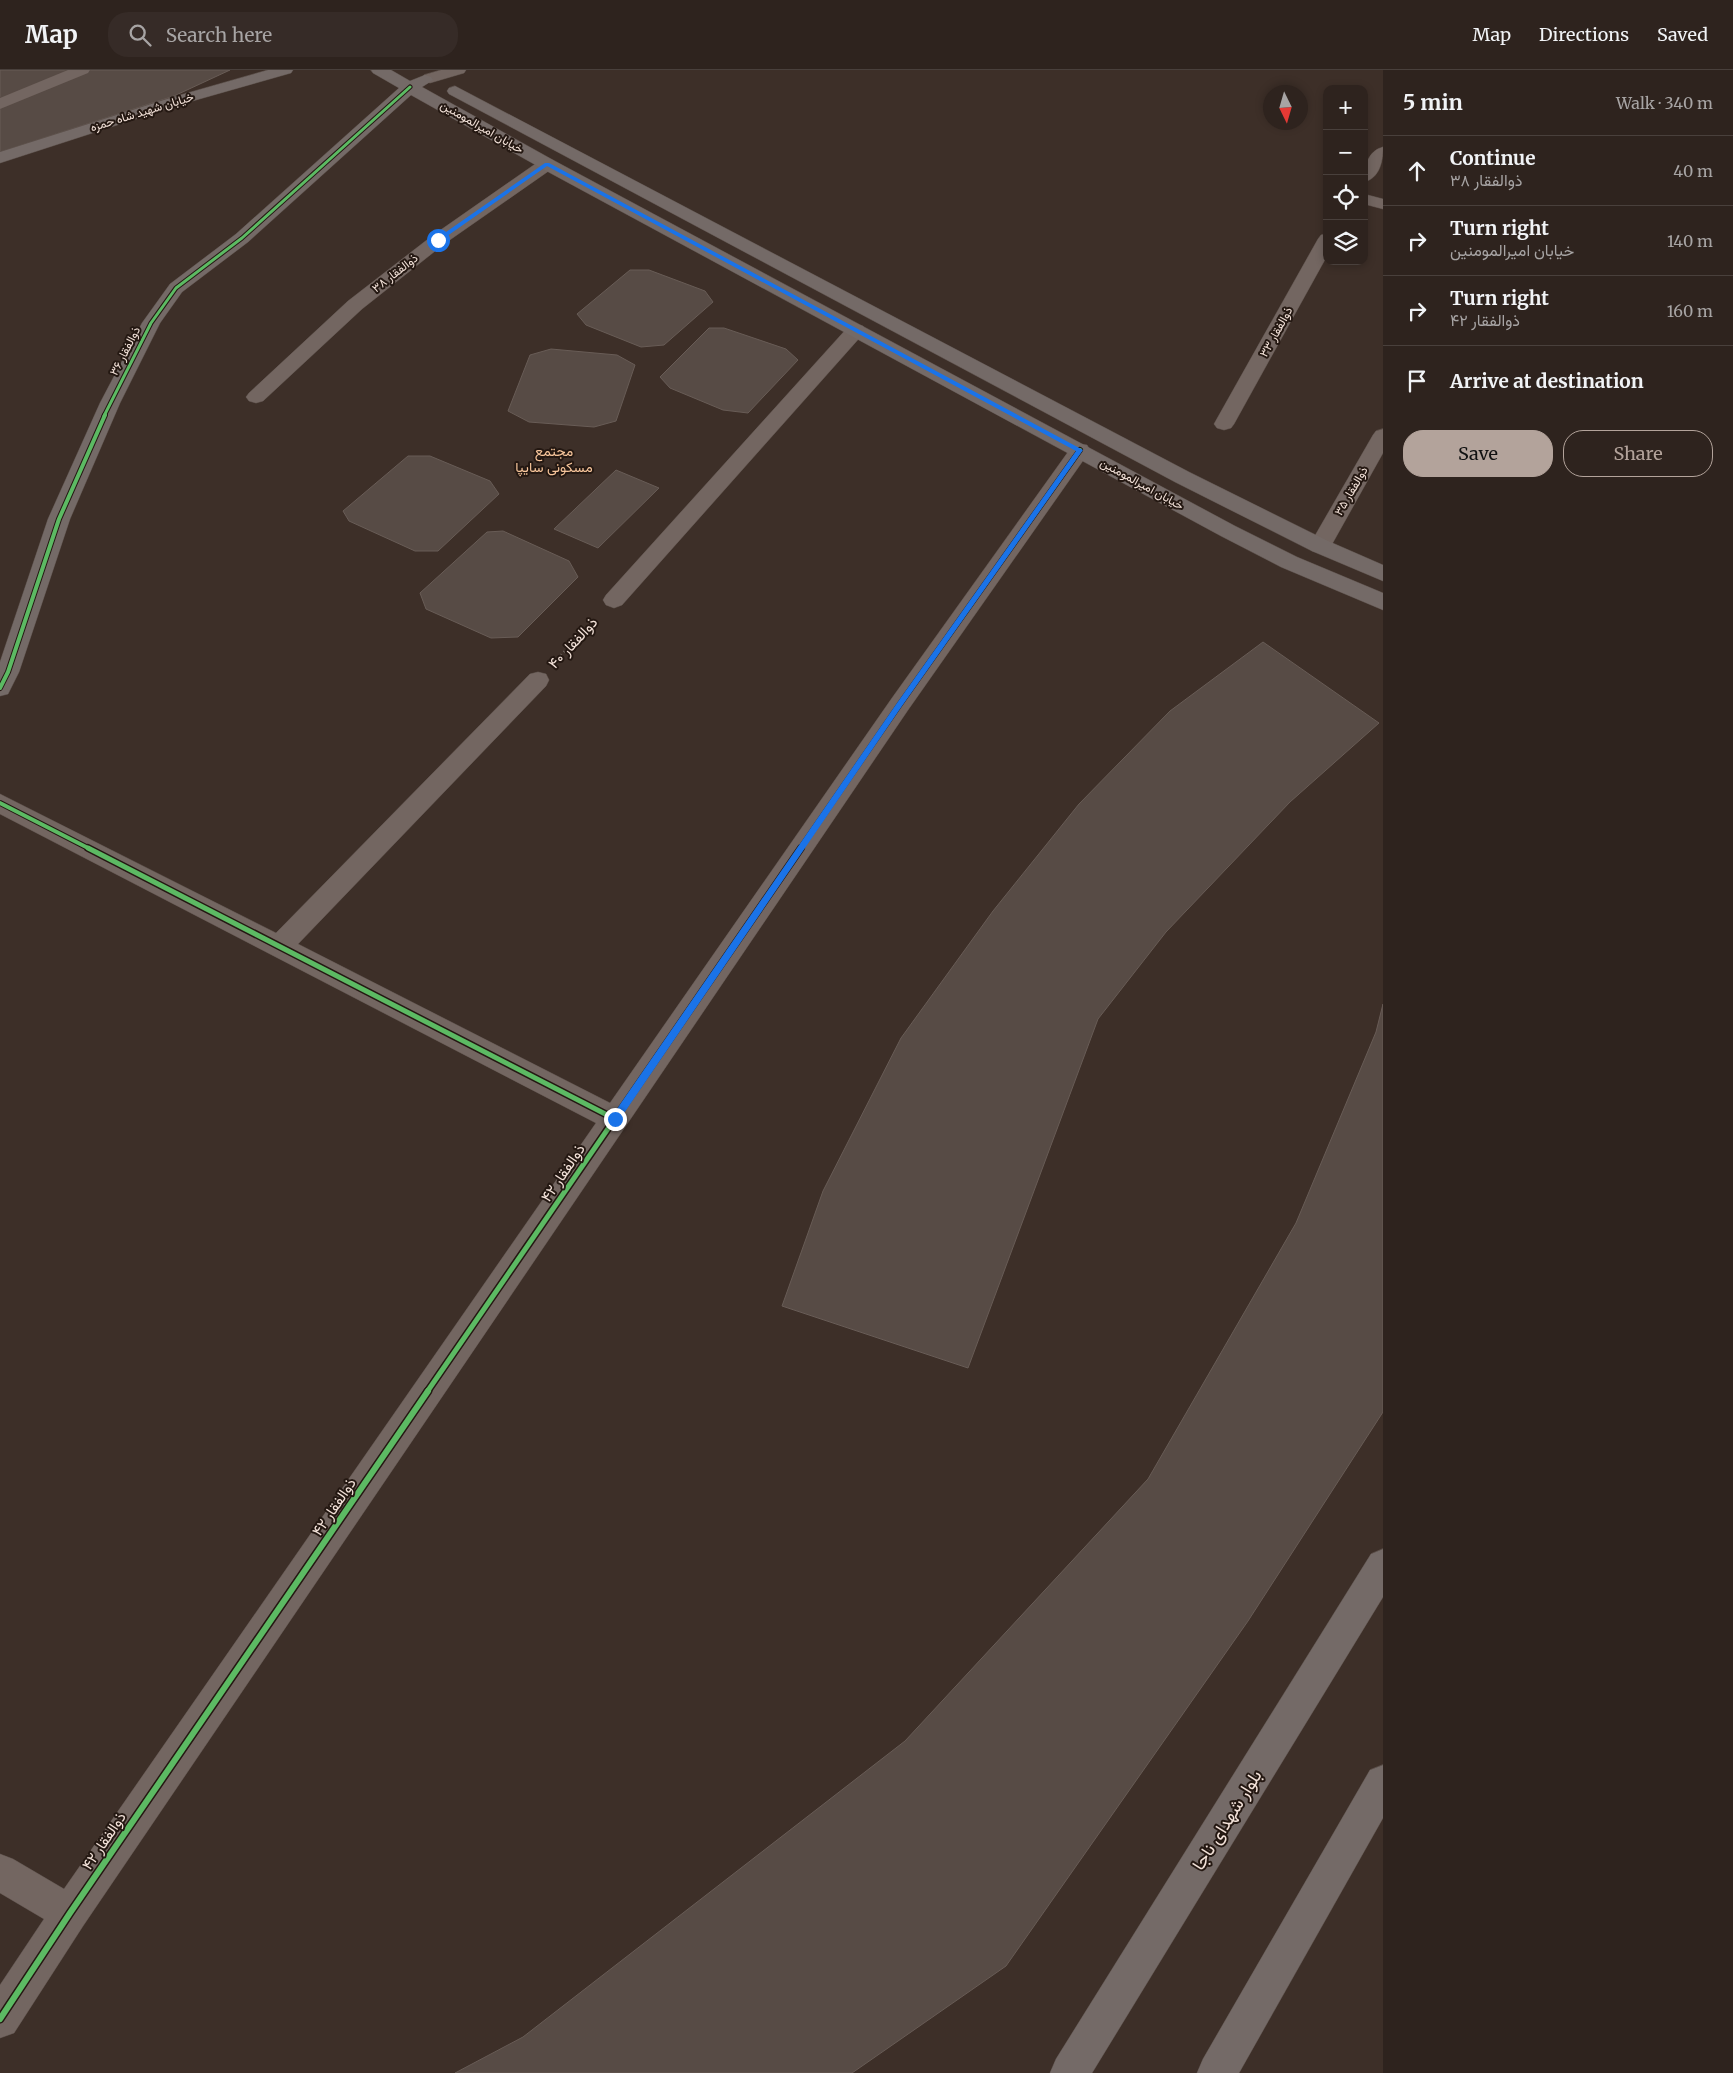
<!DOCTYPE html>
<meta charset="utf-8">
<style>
:root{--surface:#2e231e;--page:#362b27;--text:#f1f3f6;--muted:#a7a4a4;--line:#49403c;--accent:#b3a39b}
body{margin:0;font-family:Merriweather,Vazirmatn,serif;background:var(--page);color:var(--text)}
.controls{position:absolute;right:15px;top:15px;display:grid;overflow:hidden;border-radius:10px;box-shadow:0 2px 8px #0003}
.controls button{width:45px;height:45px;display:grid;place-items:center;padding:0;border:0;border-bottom:1px solid var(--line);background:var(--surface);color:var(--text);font:25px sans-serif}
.compass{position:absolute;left:1263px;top:15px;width:45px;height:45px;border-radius:50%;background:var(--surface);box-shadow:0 2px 8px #0003;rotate:175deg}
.stop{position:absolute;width:15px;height:15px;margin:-11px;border:4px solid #1a73e8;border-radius:50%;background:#fff}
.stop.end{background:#1a73e8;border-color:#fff;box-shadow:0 1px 5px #0008}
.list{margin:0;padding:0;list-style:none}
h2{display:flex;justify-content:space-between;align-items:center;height:65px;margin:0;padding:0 20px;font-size:21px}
h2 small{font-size:16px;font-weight:400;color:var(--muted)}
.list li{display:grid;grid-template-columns:32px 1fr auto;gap:15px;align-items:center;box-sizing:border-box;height:70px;padding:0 20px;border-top:1px solid var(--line)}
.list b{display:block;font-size:19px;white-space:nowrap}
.list p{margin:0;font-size:16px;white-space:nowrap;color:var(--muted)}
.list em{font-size:16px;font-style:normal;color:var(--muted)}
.actions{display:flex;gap:10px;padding:15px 20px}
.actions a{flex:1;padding:11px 0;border:1px solid var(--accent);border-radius:20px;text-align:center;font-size:18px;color:var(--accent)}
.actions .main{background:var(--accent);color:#111}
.icon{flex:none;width:28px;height:28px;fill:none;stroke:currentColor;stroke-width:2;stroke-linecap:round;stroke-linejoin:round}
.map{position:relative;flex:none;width:1383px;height:2003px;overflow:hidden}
header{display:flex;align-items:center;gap:30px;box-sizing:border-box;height:70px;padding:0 25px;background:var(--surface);border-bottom:1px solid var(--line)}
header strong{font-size:24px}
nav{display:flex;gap:28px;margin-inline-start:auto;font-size:18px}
.search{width:350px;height:45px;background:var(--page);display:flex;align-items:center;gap:12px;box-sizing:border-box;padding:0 18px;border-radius:20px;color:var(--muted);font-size:19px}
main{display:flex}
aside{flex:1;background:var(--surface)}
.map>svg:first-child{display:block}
.building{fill:#574b45;stroke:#685c56}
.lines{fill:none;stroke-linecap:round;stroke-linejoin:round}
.street-casing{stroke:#584c46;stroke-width:1}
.secondary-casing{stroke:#584c46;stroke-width:1}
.path{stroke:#746a64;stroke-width:2.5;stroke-dasharray:1 3;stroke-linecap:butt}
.street{fill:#736661;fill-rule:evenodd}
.secondary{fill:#746a67;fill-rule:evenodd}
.cycleway-far3-casing{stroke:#241812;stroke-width:5}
.cycleway-far2-casing{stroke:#241812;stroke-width:6}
.cycleway-far1-casing{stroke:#241812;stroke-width:8}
.cycleway-casing{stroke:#241812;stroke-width:9}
.cycleway-far3{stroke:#5cba63;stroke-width:3}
.cycleway-far2{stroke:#5cba63;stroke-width:4}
.cycleway-far1{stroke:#5cba63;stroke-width:5}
.cycleway{stroke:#5cba63;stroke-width:6}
.route{fill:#1a73e8}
.labels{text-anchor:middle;stroke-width:4;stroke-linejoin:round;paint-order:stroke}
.far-street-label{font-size:12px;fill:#f3e2d9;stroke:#241812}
.far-neighbourhood-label{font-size:14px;fill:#f8c69c;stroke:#241812}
.street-label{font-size:15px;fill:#f3e2d9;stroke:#241812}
.near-street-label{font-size:18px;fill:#f3e2d9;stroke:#241812}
</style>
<header>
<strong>Map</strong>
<div class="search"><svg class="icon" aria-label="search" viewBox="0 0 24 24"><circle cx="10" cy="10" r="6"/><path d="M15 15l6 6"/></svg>Search here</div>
<nav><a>Map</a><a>Directions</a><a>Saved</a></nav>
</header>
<main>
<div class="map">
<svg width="1383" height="2003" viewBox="0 0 1383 2003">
<rect width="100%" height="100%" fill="#3d2f28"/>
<path class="building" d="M0 0H230L174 26 0 82Z
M630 200H649L705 221 713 232 664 275 641 277 586 255 577 244Z
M709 258H724L786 279 798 290 748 343 723 340 670 318 660 307Z
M551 279 617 285 635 295 616 351 594 357 529 352 508 341 530 285Z
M408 386H430L490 411 499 424 438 481H415L349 451 343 441Z
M616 400 659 418 598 478 554 459Z
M503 461 569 491 578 507 518 567 491 568 426 539 420 523 487 462Z
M1263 572 1379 653 1290 732 1166 862 1098 949 968 1298 782 1236 823 1121 901 968 993 841 1079 734 1170 641Z
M1383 934V1342L1248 1551 1006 1896 852 2003H455L523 1967 905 1671 1148 1409 1296 1153 1376 962Z"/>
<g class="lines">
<g class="street-casing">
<path id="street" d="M68 0H90L88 3 0 39V28Z
M441 0H466L464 3 430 13 424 11 422 8 424 5Z
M1383 77C1383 91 1380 108 1364 112 1364 98 1367 81 1383 77Z
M547 89 553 90 555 94 553 98 444 174 362 239 263 331 256 333 249 331 246 327 249 323 348 231 432 166 541 90Z
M1364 124 1383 129V139L1364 134Z
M1327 164V186L1234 354 1231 358 1224 360 1217 358 1214 354 1318 169 1321 165Z
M856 254 863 256 865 260 863 264 622 535 614 538 606 535 603 530 606 525 849 256Z
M1383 359V383L1331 476 1328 481 1320 483 1312 481 1309 476 1373 365 1376 361Z
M1080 374 1087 375 1090 380 1087 385 908 640 83 1856 14 1963 0 1968V1915L44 1849 0 1823V1784L13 1789 64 1819 596 1053 0 744V724L276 863 530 604 538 602 546 604 549 610 546 616 298 874 610 1033 892 628 1073 375Z"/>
</g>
<g class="secondary-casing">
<path id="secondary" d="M268 0H293L291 3 182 34 0 93V82L170 28Z
M371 0H391L410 11 425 5 431 7 433 10 422 17 553 90 1235 456 1297 487 1383 523V540L1281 497 1221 466 541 98 411 25 248 172 182 222 160 253 120 333 70 449 19 602 8 624 0 626V592L48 449 100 333 142 253 170 214 236 164 399 18 373 3Z
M455 16 1189 402 1328 471 1383 495V511L1312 481 1175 412 449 24 447 21 449 18Z
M1383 1479V1527L1092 2003H1050L1056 1989 1371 1484Z
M1383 1695V1748L1239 2003H1197L1203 1989 1370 1700Z"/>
</g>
<path class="path" d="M561 585 591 554"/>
<use href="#street" class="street"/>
<use href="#secondary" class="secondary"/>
<g class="cycleway-far3-casing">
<path id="cycleway-far3" d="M104 346 151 253 176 218 242 168 410 17"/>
</g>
<g class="cycleway-far2-casing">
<path id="cycleway-far2" d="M0 618 8 602 59 449 105 345
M0 733 90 779
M800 779 900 634 1080 380"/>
</g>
<g class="cycleway-far1-casing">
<path id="cycleway-far1" d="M88 778 615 1049
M427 1322 801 778"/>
</g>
<g class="cycleway-casing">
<path id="cycleway" d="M0 1949 70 1843 428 1321"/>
</g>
<use href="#cycleway-far3" class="cycleway-far3"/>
<use href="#cycleway-far2" class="cycleway-far2"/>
<use href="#cycleway-far1" class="cycleway-far1"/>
<use href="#cycleway" class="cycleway"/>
</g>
<path class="route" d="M545 93H549L1083 380 902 636 618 1052 615 1053 611 1049 612 1046 897 633 1076 381 547 96 440 171H436V169Z"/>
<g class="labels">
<g class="far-street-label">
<text transform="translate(142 42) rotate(-17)" y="4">خیابان شهید شاه حمزه</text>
<text transform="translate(482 57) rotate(30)" y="4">خیابان امیرالمومنین</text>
<text transform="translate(395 203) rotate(-38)" y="4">ذوالفقار ۳۸</text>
<text transform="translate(1276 262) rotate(-61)" y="4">ذوالفقار ۳۳</text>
<text transform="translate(125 281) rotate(-63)" y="4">ذوالفقار ۳۶</text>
<text transform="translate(1142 414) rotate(29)" y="4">خیابان امیرالمومنین</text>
<text transform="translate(1351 421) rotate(-60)" y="4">ذوالفقار ۳۵</text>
</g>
<g class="far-neighbourhood-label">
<text x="554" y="386">مجتمع<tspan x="554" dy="16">مسکونی سایپا</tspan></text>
</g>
<g class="street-label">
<text transform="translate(573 573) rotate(-47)" y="5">ذوالفقار ۴۰</text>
<text transform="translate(563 1103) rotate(-56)" y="5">ذوالفقار ۴۲</text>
<text transform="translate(334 1437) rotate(-56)" y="5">ذوالفقار ۴۲</text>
<text transform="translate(104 1771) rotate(-56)" y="5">ذوالفقار ۴۲</text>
</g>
<g class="near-street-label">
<text transform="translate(1227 1750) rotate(-58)" y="6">بلوار شهدای ناجا</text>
</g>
</g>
</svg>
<div class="controls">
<button>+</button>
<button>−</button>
<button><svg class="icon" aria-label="locate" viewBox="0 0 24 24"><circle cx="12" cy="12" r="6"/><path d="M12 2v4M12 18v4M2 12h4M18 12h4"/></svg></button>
<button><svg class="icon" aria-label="layers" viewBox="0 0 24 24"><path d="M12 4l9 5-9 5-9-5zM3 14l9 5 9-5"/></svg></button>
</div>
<svg class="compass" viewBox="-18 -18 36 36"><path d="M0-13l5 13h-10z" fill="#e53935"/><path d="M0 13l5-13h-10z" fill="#a7a4a4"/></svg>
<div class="stop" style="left:438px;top:170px"></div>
<div class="stop end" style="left:615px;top:1049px"></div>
</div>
<aside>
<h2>5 min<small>Walk · 340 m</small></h2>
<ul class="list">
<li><svg class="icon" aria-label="ahead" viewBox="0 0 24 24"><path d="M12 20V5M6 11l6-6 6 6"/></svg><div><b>Continue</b><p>ذوالفقار ۳۸</p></div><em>40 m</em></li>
<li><svg class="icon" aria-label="right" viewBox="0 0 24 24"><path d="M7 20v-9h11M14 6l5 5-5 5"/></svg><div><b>Turn right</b><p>خیابان امیرالمومنین</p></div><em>140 m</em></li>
<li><svg class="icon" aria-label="right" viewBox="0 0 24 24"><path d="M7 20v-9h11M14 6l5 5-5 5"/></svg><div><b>Turn right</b><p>ذوالفقار ۴۲</p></div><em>160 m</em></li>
<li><svg class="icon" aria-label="arrive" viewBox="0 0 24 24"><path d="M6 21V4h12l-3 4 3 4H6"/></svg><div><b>Arrive at destination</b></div></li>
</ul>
<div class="actions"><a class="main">Save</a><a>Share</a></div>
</aside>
</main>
